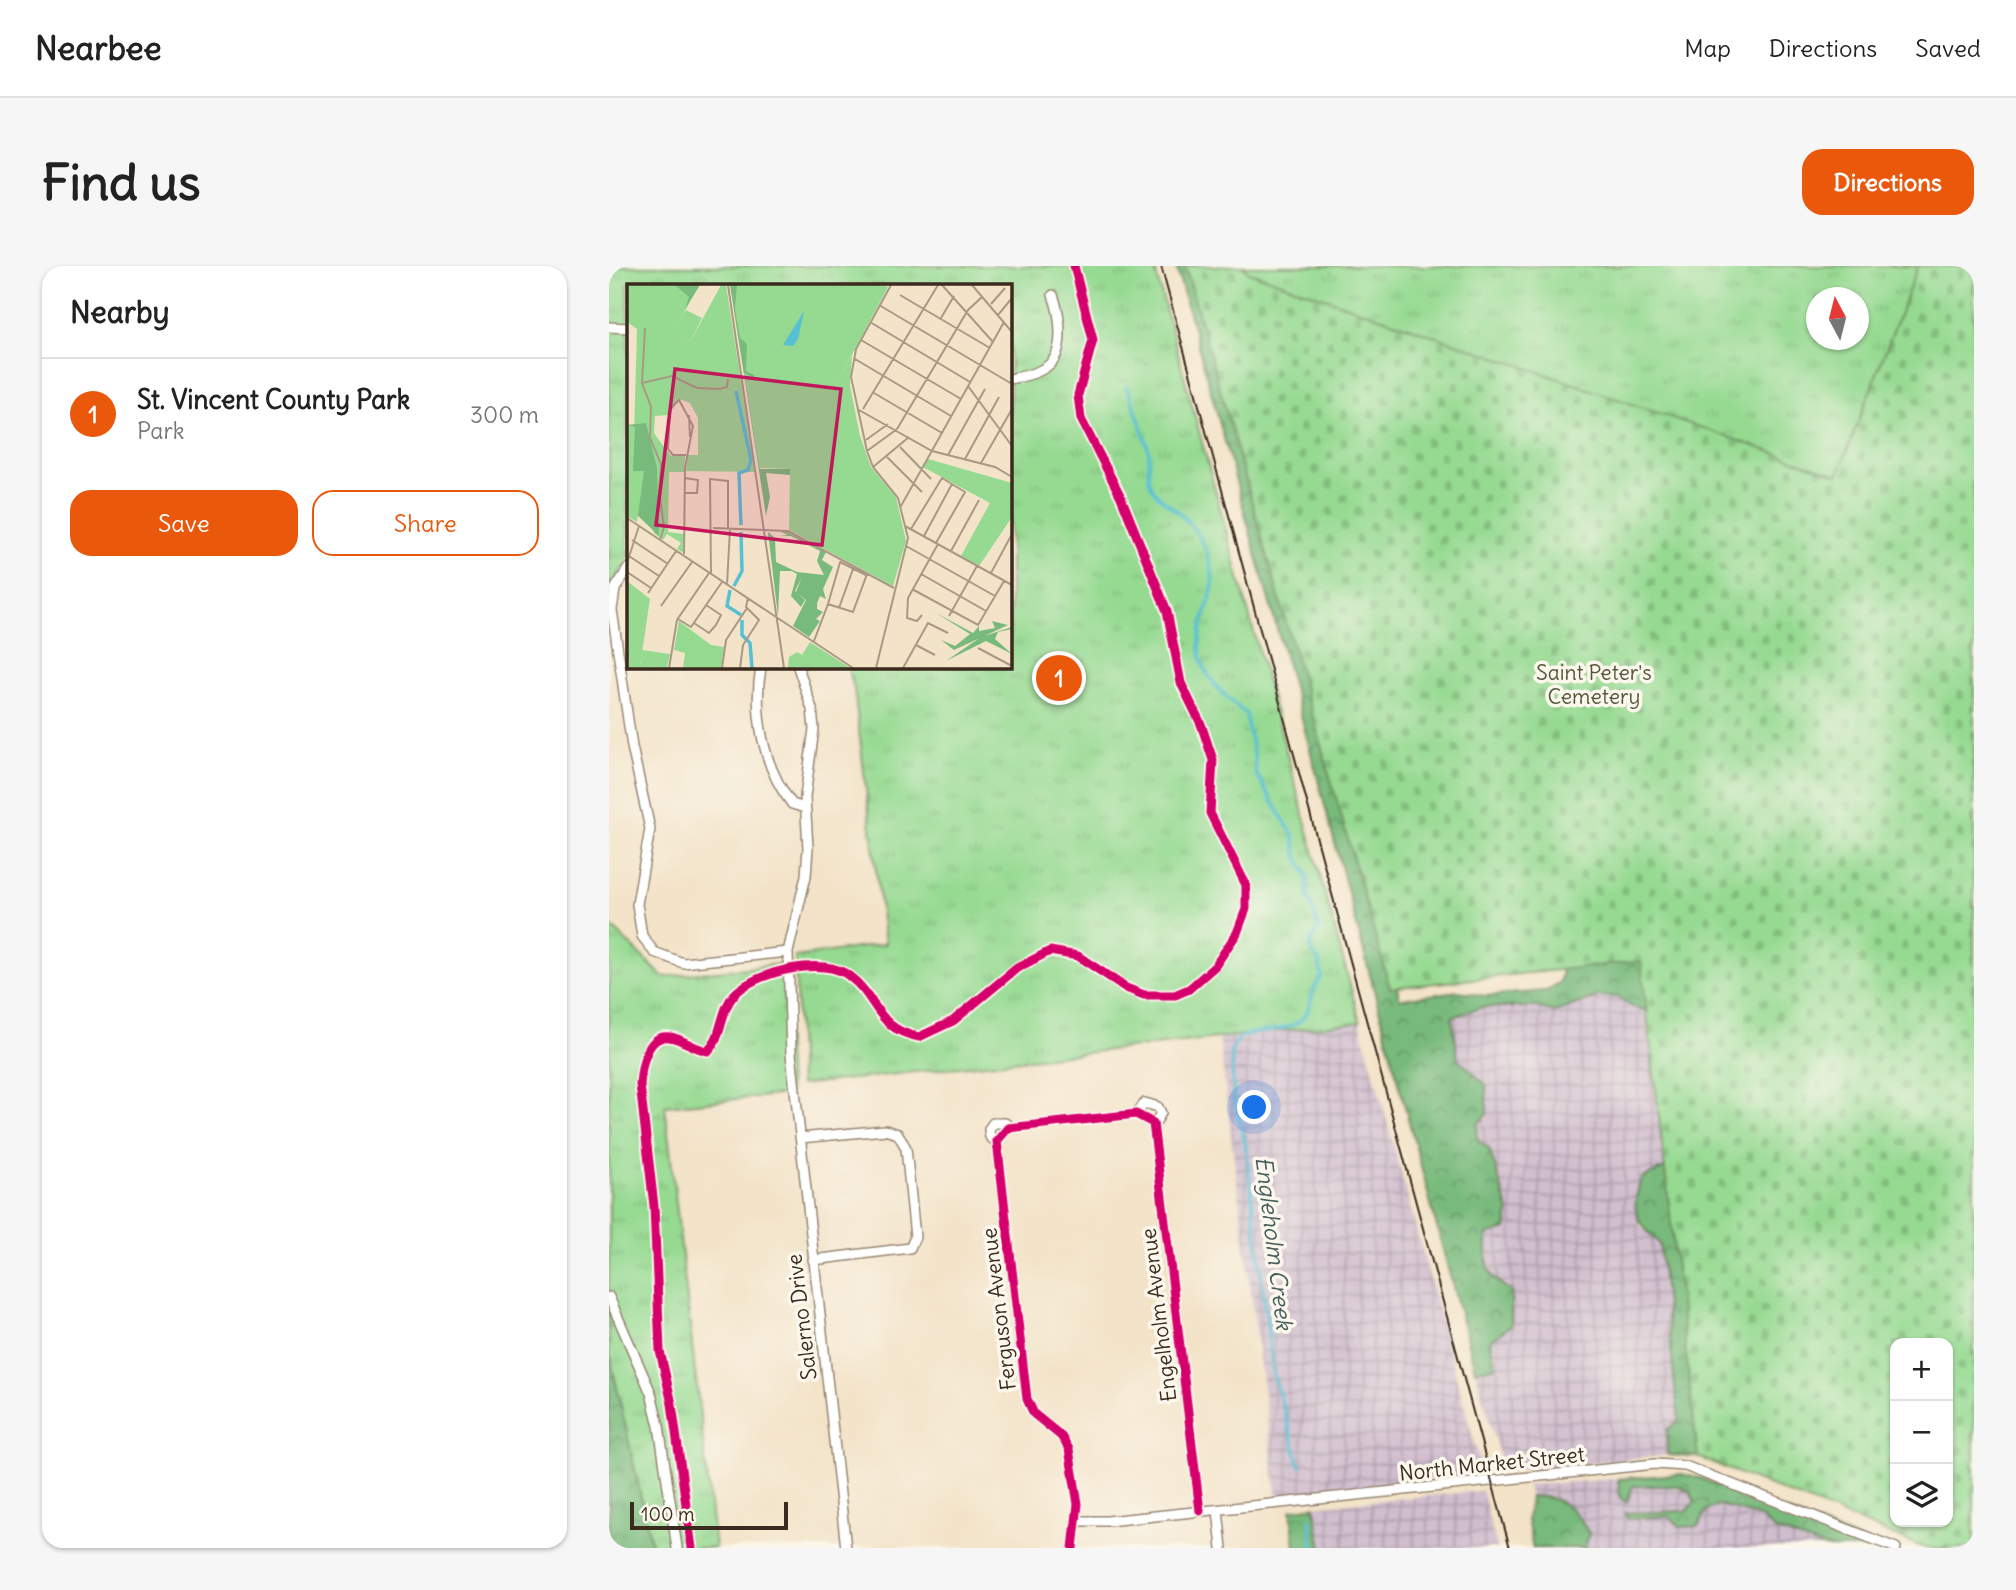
<!DOCTYPE html>
<meta charset="utf-8">
<style>
:root{--surface:#fff;--page:#f6f6f6;--text:#222;--muted:#767676;--line:#e0e0e0;--accent:#ea580c}
body{margin:0;font-family:Delius,sans-serif;background:var(--page);color:var(--text)}
.controls{position:absolute;right:21px;bottom:21px;display:grid;overflow:hidden;border-radius:14px;box-shadow:0 2px 5px #0004}
.controls button{width:63px;height:63px;display:grid;place-items:center;padding:0;border:0;border-bottom:2px solid var(--line);background:var(--surface);color:var(--text);font:35px sans-serif}
.compass{position:absolute;left:1197px;top:21px;width:63px;height:63px;border-radius:50%;background:var(--surface);box-shadow:0 2px 5px #0004;rotate:353deg}
.scale{position:absolute;left:21px;bottom:18px;width:158px;box-sizing:border-box;padding-left:7px;border:4px solid #3b2a1e;border-top:0;font-size:19px;line-height:24px;white-space:nowrap;color:#3b2a1e;-webkit-text-stroke:5px #fbf7ec;paint-order:stroke}
.you{position:absolute;left:646px;top:842px;width:24px;height:24px;margin:-18px;border:5px solid #fff;border-radius:50%;background:#1a73e8;box-shadow:0 0 0 10px #1a73e833}
.badge{display:grid;place-items:center;width:46px;height:46px;border-radius:50%;background:var(--accent);color:#fff;font-size:23px;font-weight:700}
.pin{position:absolute;translate:-50% -50%;border:4px solid #fff;box-shadow:0 2px 7px #0006}
.list{margin:0;padding:0;list-style:none}
h2{display:flex;justify-content:space-between;align-items:center;height:91px;margin:0;padding:0 28px;font-size:30px}
h2 small{font-size:23px;font-weight:400;color:var(--muted)}
.list li{display:grid;grid-template-columns:46px 1fr auto;gap:21px;align-items:center;box-sizing:border-box;height:112px;padding:0 28px;border-top:2px solid var(--line)}
.list b{display:block;font-size:26px;white-space:nowrap}
.list p{margin:0;font-size:23px;white-space:nowrap;color:var(--muted)}
.list em{font-size:23px;font-style:normal;color:var(--muted)}
.actions{display:flex;gap:14px;padding:21px 28px}
.actions a{flex:1;padding:16px 0;border:2px solid var(--accent);border-radius:21px;text-align:center;font-size:24px;color:var(--accent)}
.actions .main{background:var(--accent);color:#fff}
.icon{flex:none;width:38px;height:38px;fill:none;stroke:currentColor;stroke-width:2;stroke-linecap:round;stroke-linejoin:round}
.map{position:relative;flex:none;width:1365px;height:1282px;overflow:hidden;border-radius:21px}
header{display:flex;align-items:center;gap:42px;box-sizing:border-box;height:98px;padding:0 35px;background:var(--surface);border-bottom:2px solid var(--line)}
header strong{font-size:33px}
nav{display:flex;gap:38px;margin-inline-start:auto;font-size:24px}
.intro{display:flex;align-items:center;justify-content:space-between;box-sizing:border-box;height:168px;padding:0 42px}
h1{margin:0;font-size:49px}
.button{padding:18px 32px;border-radius:21px;background:var(--accent);color:#fff;font-size:24px;font-weight:700}
main{display:flex;gap:42px;padding:0 42px}
aside{flex:1;background:var(--surface);border-radius:21px;box-shadow:0 2px 5px #0004}
.map>svg:first-child{display:block}
.industrial{fill:url(#industrial-grid)}
.grass{fill:url(#grass-tufts);stroke:#688258;stroke-width:2;fill-rule:evenodd}
.forest{fill:url(#forest-crowns);stroke:#5a724d;stroke-width:2}
.cemetery{fill:url(#cemetery-stones);stroke:#688258;stroke-width:2;fill-rule:evenodd}
.lines{fill:none;stroke-linecap:round;stroke-linejoin:round}
.stream{stroke:#57c0d3;stroke-width:3.5}
.minor-casing{stroke:#978673;stroke-width:12}
.minor{stroke:#fff;stroke-width:9}
.tram{stroke:#3b2a1e;stroke-width:2}
.cycleway-casing{stroke:#fbf7ec;stroke-width:13}
.cycleway{stroke:#d6006c;stroke-width:9}
.labels{text-anchor:middle;stroke-width:7;stroke-linejoin:round;paint-order:stroke}
.park-label{font-size:21px;fill:#52563b;stroke:#fbf7ec}
.street-label{font-size:21px;fill:#3b2a1e;stroke:#fbf7ec}
.water-label{font-size:23px;font-style:italic;fill:#455e5d;stroke:#fbf7ec}
.inset-river{fill:none;stroke:#57c0d3;stroke-width:3.5}
.inset-road{fill:none;stroke:#a99984;stroke-width:2}
.view{fill:#c2185b;fill-opacity:0.15;stroke:#c2185b;stroke-width:3.5}
.inset-edge{fill:none;stroke:#3b2a1e;stroke-width:3.5}
</style>
<header>
<strong>Nearbee</strong>
<nav><a>Map</a><a>Directions</a><a>Saved</a></nav>
</header>
<div class="intro"><h1>Find us</h1><a class="button">Directions</a></div>
<main>
<aside>
<h2>Nearby<small></small></h2>
<ul class="list">
<li><span class="badge">1</span><div><b>St. Vincent County Park</b><p>Park</p></div><em>300 m</em></li>
</ul>
<div class="actions"><a class="main">Save</a><a>Share</a></div>
</aside>
<div class="map">
<svg width="1365" height="1282" viewBox="0 0 1365 1282">
<defs>
<pattern id="industrial-grid" width="8" height="8" patternUnits="userSpaceOnUse" patternTransform="scale(1.75)"><rect width="8" height="8" fill="#d0bdce"/><path d="M0 4h8M4 0v8" fill="none" stroke="#aa9aa7"/></pattern>
<pattern id="grass-tufts" width="24" height="20" patternUnits="userSpaceOnUse" patternTransform="scale(1.75)"><rect width="24" height="20" fill="#96da92"/><path d="M3 7l-1-3M5 7V3M7 7l1-3M15 17l-1-3M17 17v-4M19 17l1-3" fill="none" stroke="#82bb7d"/></pattern>
<pattern id="forest-crowns" width="20" height="18" patternUnits="userSpaceOnUse" patternTransform="scale(1.75)"><rect width="20" height="18" fill="#78ba7c"/><path d="M2 6a3 3 0 1 1 6 0M12 15a3 3 0 1 1 6 0" fill="none" stroke="#649765"/></pattern>
<pattern id="cemetery-stones" width="16" height="16" patternUnits="userSpaceOnUse" patternTransform="scale(1.75)"><rect width="16" height="16" fill="#96da92"/><path d="M2 7V4a2 2 0 0 1 4 0v3zM10 15v-3a2 2 0 0 1 4 0v3z" fill="#82bb7d"/></pattern>
</defs>
<rect width="100%" height="100%" fill="#fbf7ec"/>
<filter id="ink" filterUnits="userSpaceOnUse"><feTurbulence type="fractalNoise" baseFrequency=".0143" numOctaves="2"/><feDisplacementMap in="SourceGraphic" scale="14" xChannelSelector="R" yChannelSelector="G"/><feConvolveMatrix kernelMatrix="1 2 1 2 8 2 1 2 1" color-interpolation-filters="sRGB"/></filter>
<filter id="wash" filterUnits="userSpaceOnUse"><feTurbulence type="fractalNoise" baseFrequency=".00686" numOctaves="4" result="noise"/><feDisplacementMap in="SourceGraphic" scale="28" xChannelSelector="R" yChannelSelector="G"/><feGaussianBlur stdDeviation="1.57" result="paint"/><feColorMatrix in="noise" values="0 0 0 0 0 0 0 0 0 0 0 0 0 0 0 0 0 1.4 0 .05"/><feComposite in="paint" operator="in"/></filter>
<g filter="url(#wash)">
<rect width="100%" height="100%" fill="#f3e3c8"/>
<path class="industrial" d="M989 730 1009 731 1022 740 1038 745 1056 902 1033 912 1030 959 1050 977 1070 1156 1058 1165 1059 1189 895 1205 866 1104 886 1101 881 1075 884 1014 877 1001 878 969 863 805 849 793 842 751 873 741H927L946 746Z
M751 756 874 1209 668 1232 610 772Z
M1009 1213 1011 1232 1022 1229 1024 1220 1052 1219 1081 1225 1086 1236 1078 1245H1028L1031 1254 1060 1250 1072 1261 1110 1239 1151 1251 1166 1264 1217 1282H976L980 1268 942 1230H921L918 1219Z
M873 1225 888 1282H713L705 1240Z"/>
<path class="grass" d="M0 0H545L751 756 191 819 186 691 276 678 245 423 239 401H401V19H19V295L0 320Z
M633 0H1309L1229 210 640 6ZM1208 32H1250V74H1208Z
M0 658 54 711 174 698 180 828 56 840 106 1282H0Z"/>
<path class="forest" d="M567 0H585L791 733 850 725 876 730 937 725 951 716 953 703 1032 694 1038 745 1022 740 1009 731 989 730 946 746 927 741H873L843 751 849 793 877 819 878 848 868 859 869 875 880 882 900 946 897 963 878 969C878 999 874 1008 902 1025V1059L881 1075 886 1101 866 1104 690 442Z
M1056 902 1089 1191 1059 1189 1058 1164 1070 1155 1050 977C1027 956 1020 943 1033 912Z
M0 1085 43 1282H0Z
M1071 1208 1091 1212 1271 1282H1217L1166 1264 1151 1251 1111 1239 1098 1244 1089 1260 1072 1261 1060 1250 1019 1253 1016 1247 1077 1245 1086 1236 1081 1225 1069 1220H1024L1018 1236 1011 1232 1009 1213Z
M921 1230C952 1230 966 1241 980 1268L976 1282H924L918 1254Z
M705 1240 713 1282H686L682 1244Z"/>
<path class="cemetery" d="M576 0H633L640 6 1229 209 1309 0H1365V1282H1316L1089 1191 1032 695 781 722ZM1286 1077H1339V1256H1286Z"/>
<g class="lines">
<path class="stream" d="M517 121C522 128 538 177 540 186 541 198 537 209 543 222 548 231 559 238 567 244 587 262 599 280 603 307 606 322 600 335 596 349 580 399 601 417 637 448 638 469 648 486 646 506L685 571 688 589 698 610 699 631 710 661 702 675V685L710 695 713 711C702 722 704 734 698 746 687 768 650 763 631 771L622 785 625 831 637 881 664 1107 691 1200
M701 1254 704 1282"/>
</g>
</g>
<g filter="url(#ink)">
<g class="lines">
<g class="minor-casing">
<path id="minor" d="M0 61 19 62
M401 113C413 110 426 109 437 101 458 87 451 48 444 29
M19 303 6 323 3 344 23 481 41 563 28 638 33 670 45 686 74 697 179 686
M152 401C144 447 154 501 183 538L196 542
M189 401 203 443 205 463 196 531 199 582 197 610 179 686 182 788 237 1282
M527 848 536 837 549 841 552 847 545 859
M191 872 276 864 289 868 297 882 306 971 301 982 204 994
M388 876 381 871 380 863 384 857H396L402 861
M0 1031 42 1127 50 1160 68 1282
M609 1244 613 1282
M469 1255H498L1046 1198 1076 1200 1287 1282
M464 1282 469 1238 460 1183 452 1170 425 1148 418 1133 388 875 399 862 527 848 544 857 591 1245"/>
</g>
<use href="#minor" class="minor"/>
<path class="tram" d="M552 0 901 1282"/>
<g class="cycleway-casing">
<path id="cycleway" d="M83 1282 63 1138 51 1085 45 940 31 819C32 803 37 767 61 771 74 773 85 783 99 785 115 769 110 741 129 725 152 705 215 690 240 710 270 732 266 763 310 771L344 755 408 702 441 685 469 690 517 722 535 729H566L580 723 606 700 628 667 637 643V619L601 547 604 494 592 458 572 417 558 345 512 231 472 153 469 129 484 74 465 0
M464 1282 469 1238 460 1183 452 1170 425 1148 418 1133 388 875 399 862 527 848 544 857 591 1245"/>
</g>
<use href="#cycleway" class="cycleway"/>
</g>
</g>
<g class="labels">
<g class="park-label">
<text x="985" y="414">Saint Peter's<tspan x="985" dy="24">Cemetery</tspan></text>
</g>
<g class="street-label">
<text transform="translate(390 1043) rotate(-97)" y="7">Ferguson Avenue</text>
<text transform="translate(550 1049) rotate(-97)" y="7">Engelholm Avenue</text>
<text transform="translate(193 1051) rotate(-97)" y="7">Salerno Drive</text>
<text transform="translate(883 1198) rotate(-6)" y="7">North Market Street</text>
</g>
<g class="water-label">
<text transform="translate(665 977) rotate(83)" y="8">Engleholm Creek</text>
</g>
</g>
<g transform="translate(18 18)">
<rect width="385" height="385" fill="#f3e3c8"/>
<path d="M0 1H72L46 49 63 58 94 1H99L128 188 59 187 60 171H71V134L63 119 52 115 42 131 28 132 27 149 37 163 44 172H58L57 188H42L41 248 57 250V269L50 265 54 259 40 250 36 256 27 249 6 187 10 45 0 38ZM104 1H257L261 3 194 129 117 89ZM52 337 84 361 97 363 94 384H56L58 369 47 366ZM15 366 43 370 40 384 13 383Z" fill="#96da92"/>
<path d="M48 1H73L58 25 62 13ZM103 1H110L108 25 113 54 120 60 119 87 127 91 133 185H163V191L139 189 143 213 139 232ZM19 139 30 184 32 252 9 230 0 141ZM152 247 160 248 199 268 195 276 206 283 196 305 199 315 193 312 190 319V325L196 328 189 335 193 337 182 353 166 342 179 316 169 308 175 293 168 307 178 316 174 323 164 312 170 290 165 287H153L151 332 141 248 148 254 149 278 170 288 197 291 190 277 193 267 164 252H153L161 251ZM309 329 346 349 352 342V347L368 344 365 337 381 341 327 366 314 356 328 362 343 350ZM385 343V345L371 348 368 355 385 370 359 357 319 377 354 353Z" fill="#78ba7c"/>
<path d="M59 26 75 34 63 58 45 49ZM225 71 223 102 233 152 244 183 269 213 279 257 266 302 162 246 163 185 132 184 117 89 194 128ZM0 141 8 143 6 187H17L10 238 0 232ZM301 175 385 199V233L352 282 334 272 363 219 296 183ZM0 297 23 315 13 382 25 384H0ZM183 358 223 384H161L162 373 170 368 175 371Z" fill="#96da92"/>
<path d="M177 27 171 55 166 62 156 61Z" fill="#57c0d3"/>
<path class="inset-river" d="M109 107 124 176 121 186 112 189 114 241M107 302 115 287 114 248M103 306 100 322 114 331M115 336V351L123 359 125 384"/>
<path class="inset-road" d="M101 1 157 384M315 1 366 58M345 1 385 48M273 11 363 64M364 20 378 4M252 21 385 100M371 31 385 14M314 34 327 12M243 38 343 98M18 44 15 99 24 123 23 154 34 180 32 207 37 243 33 256M234 56 334 115M228 75 324 132M15 99 45 92 70 104 92 105 100 103 101 95M341 102 385 162M247 109 315 149M236 125 311 1M232 126 305 167 368 183 385 193M62 131 63 153M239 156 261 140M273 163 304 195M240 167 270 145 341 26 355 13M321 171 358 105M260 173 295 208M338 175 372 113M354 179 385 125M246 183 282 153M58 209H70L71 196 58 194M274 222 377 38M0 234 226 384M278 242 385 301M86 244 161 247 267 304M284 245 315 194 338 208 309 259M297 252 325 200M5 256 41 280M279 262 368 312M324 267 352 216M57 270 58 183 66 142 52 116 43 125 41 165 46 171H59M2 272 32 292M214 275 201 320 226 328 240 290M213 278 239 291M0 279 12 242M0 288 24 304M84 289 83 195 101 197V245M364 289 385 250M294 290 359 327M100 301 103 245M285 305 351 341 377 297M21 309 49 267M34 322 65 278M212 324 226 285M295 331 290 337 280 334 281 314 311 260M322 332 350 282M51 335 64 343 95 298M67 339 82 349 89 341 94 331 79 321M187 357 201 320M289 361 308 371M351 364 385 382M42 384 50 336 82 289M95 384 99 356 120 324M113 384 116 361 132 336 119 323 121 314M249 384 281 254 271 214 246 183 240 167 224 93 229 65 264 1M276 384 301 339 321 349"/>
<path class="view" d="M48 85 214 105 195 261 29 241Z"/>
<rect width="385" height="385" class="inset-edge"/>
</g>
</svg>
<div class="controls">
<button>+</button>
<button>−</button>
<button><svg class="icon" aria-label="layers" viewBox="0 0 24 24"><path d="M12 4l9 5-9 5-9-5zM3 14l9 5 9-5"/></svg></button>
</div>
<svg class="compass" viewBox="-18 -18 36 36"><path d="M0-13l5 13h-10z" fill="#e53935"/><path d="M0 13l5-13h-10z" fill="#767676"/></svg>
<div class="scale">100 m</div>
<div class="you"></div>
<div class="pin badge" style="left:450px;top:412px">1</div>
</div>
</main>
